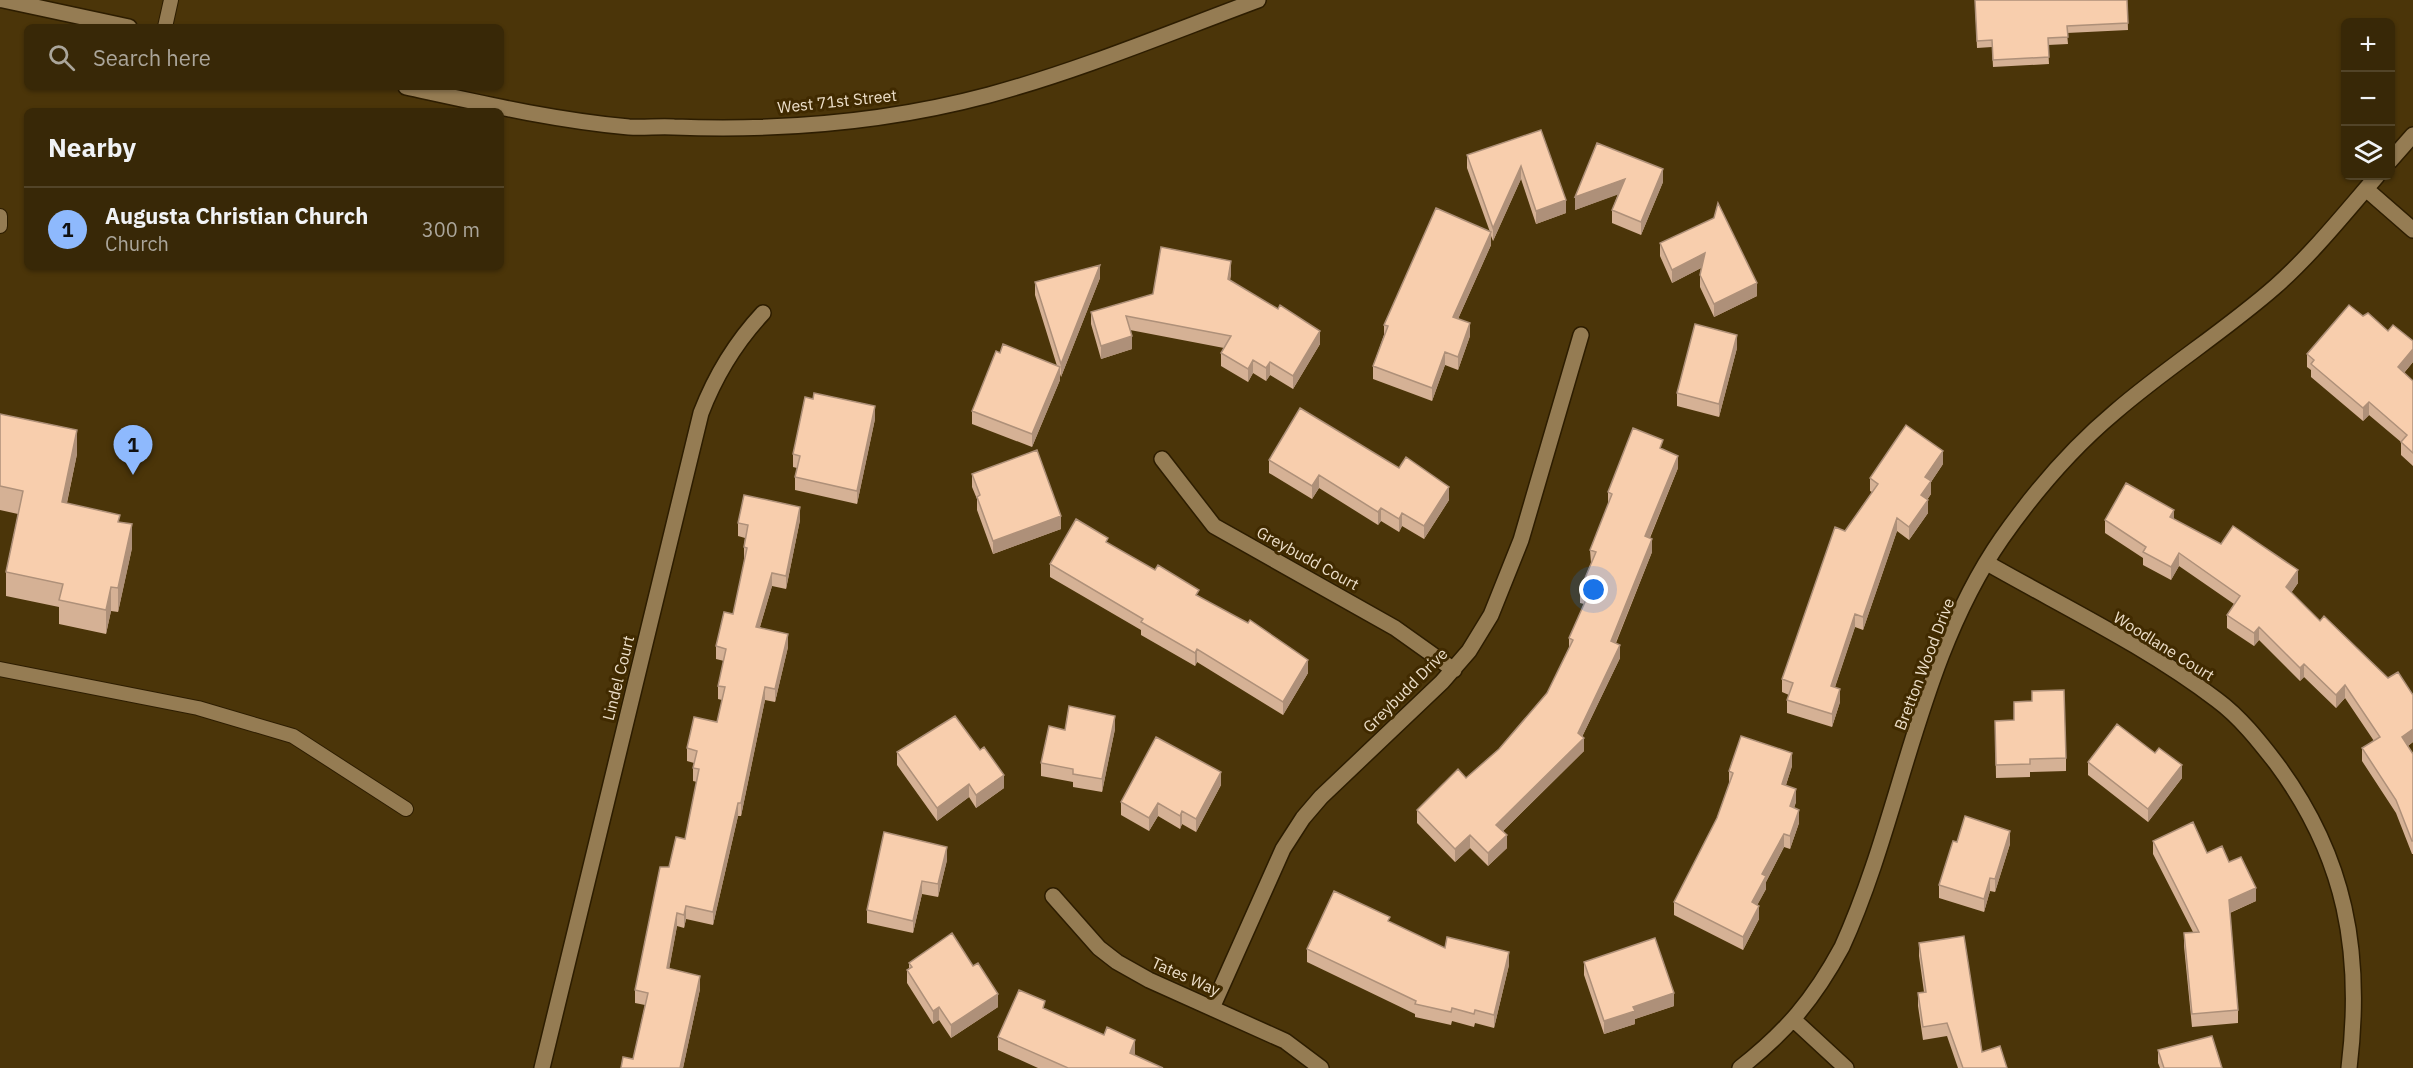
<!DOCTYPE html>
<meta charset="utf-8">
<style>
:root{--surface:#382807;--page:#3f3011;--text:#f1f3f6;--muted:#aba69b;--line:#524428;--accent:#8eb9fd}
body{margin:0;font-family:"IBM Plex Sans",sans-serif;background:var(--page);color:var(--text)}
.controls{position:absolute;right:18px;top:18px;display:grid;overflow:hidden;border-radius:9px;box-shadow:0 2px 4px #0004}
.controls button{width:54px;height:54px;display:grid;place-items:center;padding:0;border:0;border-bottom:2px solid var(--line);background:var(--surface);color:var(--text);font:30px sans-serif}
.you{position:absolute;left:1594px;top:590px;width:21px;height:21px;margin:-15px;border:4px solid #fff;border-radius:50%;background:#1a73e8;box-shadow:0 0 0 9px #1a73e833}
.badge{display:grid;place-items:center;width:39px;height:39px;border-radius:50%;background:var(--accent);color:#111;font-size:20px;font-weight:700}
.pin{position:absolute;translate:-50% -50px;filter:drop-shadow(0 2px 3px #0008)}
.pin::after{content:'';position:absolute;top:32px;width:21px;height:18px;background:inherit;clip-path:polygon(0 0,100% 0,50% 100%)}
.list{margin:0;padding:0;list-style:none}
h2{display:flex;justify-content:space-between;align-items:center;height:78px;margin:0;padding:0 24px;font-size:26px}
h2 small{font-size:20px;font-weight:400;color:var(--muted)}
.list li{display:grid;grid-template-columns:39px 1fr auto;gap:18px;align-items:center;box-sizing:border-box;height:84px;padding:0 24px;border-top:2px solid var(--line)}
.list b{display:block;font-size:22px;white-space:nowrap}
.list p{margin:0;font-size:20px;white-space:nowrap;color:var(--muted)}
.list em{font-size:20px;font-style:normal;color:var(--muted)}
.icon{flex:none;width:33px;height:33px;fill:none;stroke:currentColor;stroke-width:2;stroke-linecap:round;stroke-linejoin:round}
.map{position:relative;flex:none;width:2413px;height:1068px;overflow:hidden}
.search{position:absolute;background:var(--surface);box-shadow:0 2px 4px #0004;left:24px;top:24px;width:480px;height:66px;display:flex;align-items:center;gap:15px;box-sizing:border-box;padding:0 21px;border-radius:9px;color:var(--muted);font-size:22px}
.panel{position:absolute;background:var(--surface);box-shadow:0 2px 4px #0004;left:24px;top:108px;width:480px;height:162px;border-radius:9px}
.map>svg:first-child{display:block}
.lines{fill:none;stroke-linecap:round;stroke-linejoin:round}
.lane-casing{stroke:#2d1d00;stroke-width:16}
.street-casing{stroke:#2d1d00;stroke-width:18}
.secondary-casing{stroke:#2d1d00;stroke-width:18}
.lane{stroke:#957c53;stroke-width:14}
.street{stroke:#957c53;stroke-width:15}
.secondary{stroke:#957c53;stroke-width:15}
.wall{fill:#d5b195}
.shaded-wall{fill:#ae9079}
.building{fill:#f8cead;stroke:#ae9079;stroke-width:1.5}
.labels{text-anchor:middle;stroke-width:6;stroke-linejoin:round;paint-order:stroke}
.street-label{font-size:16px;fill:#eddfc9;stroke:#402a00}
</style>
<div class="map">
<svg width="2413" height="1068" viewBox="0 0 2413 1068">
<rect width="100%" height="100%" fill="#4b3509"/>
<g class="lines">
<g class="lane-casing">
<path id="lane" d="M165 27 171 0
M0 216V226
M0 669 198 708 293 736 406 809"/>
</g>
<g class="street-casing">
<path id="street" d="M2390 161 2413 135
M2366 189 2413 230
M1162 459 1214 526 1395 628 1454 670
M1987 563C2064 607 2146 646 2217 700 2240 717 2259 741 2276 763 2346 857 2363 953 2349 1068
M1053 896 1099 948 1117 962 1149 980 1285 1041 1321 1068
M1212 1008 1283 849 1303 818 1321 797 1442 682 1469 651 1491 615 1521 540 1581 335
M1794 1020 1846 1068
M542 1068 701 413C716 374 735 343 763 313
M1740 1068C1786 1032 1814 999 1842 947 1902 815 1918 659 2002 538 2035 491 2072 448 2115 412 2167 367 2225 331 2276 286 2313 253 2345 213 2377 176"/>
</g>
<g class="secondary-casing">
<path id="secondary" d="M3 0 129 27
M406 87C480 103 553 120 629 127 644 128 659 126 674 127 779 131 888 122 989 95 1081 70 1169 33 1258 0"/>
</g>
<use href="#lane" class="lane"/>
<use href="#street" class="street"/>
<use href="#secondary" class="secondary"/>
</g>
<path class="wall" d="M1975 0H2127L2128 30 2067 33 2068 44 2048 45 2049 64 1993 67 1992 47 1977 48Z
M1541 130 1566 213 1536 224 1521 179 1493 241 1491 236V245L1458 319 1470 336 1458 370 1445 365 1432 401 1373 379V366L1384 335V325L1490 232 1467 168V155Z
M1663 182 1641 235 1612 223V210L1618 194 1575 210V197Z
M1660 243 1757 296 1714 317 1700 287V275L1701 268 1672 283 1660 256Z
M1231 274 1230 280 1320 344 1293 389 1270 375 1266 381 1253 373 1248 382 1221 366V353L1224 348 1130 330 1132 349 1101 359 1091 324V312Z
M1100 278 1061 377 1060 374V380L1032 447 972 424V411L1057 366 1035 295V282Z
M2363 316 2388 331 2413 341V362L2404 373 2413 381V466L2401 455V442L2369 415 2363 421 2311 377V370L2307 367V354Z
M1737 348 1719 417 1677 406V393Z
M0 414 77 454 67 503 120 522 132 548 118 612 111 611 106 634 59 624V607L6 596V572L18 514 0 510Z
M875 419 857 504 795 490V477L797 468 793 467V454Z
M1269 460 1449 500 1424 539 1402 526 1399 532 1381 521 1378 525 1319 488 1312 499 1269 473Z
M1943 464 1931 482V494L1927 500 1928 513 1909 540 1897 531 1863 630 1855 627 1835 687 1840 702 1832 727 1787 713V700L1789 695 1782 692V679L1845 531 1872 492 1870 491V478Z
M1678 468 1650 538 1652 552 1616 643 1620 658 1582 737 1584 751 1503 831 1507 848 1488 866 1470 848 1455 862 1417 823V810L1466 778 1499 749 1547 693 1569 648V638L1584 604 1580 603V590L1591 563 1590 550 1608 505V492Z
M972 474 1061 529 993 554 977 510V499L972 487Z
M2174 519 2221 544 2298 583 2291 593 2413 742 2408 746 2413 754V854H2412L2396 813 2362 761V748L2374 741 2345 698 2336 708 2304 677 2300 681 2259 640 2254 646 2227 628V615L2234 604 2179 566 2171 580 2143 565V558L2105 533V520Z
M800 520 786 589 772 586 760 627 788 647 775 702 765 700 741 816H738L713 925 686 919 684 928 677 926 669 969 700 989 683 1068H621L633 1059 645 1005 635 1003V990L669 867 685 839 697 782 693 781V768L694 763 687 761V748L717 722 722 700 718 699V686L724 661 716 659V646L733 614 745 560H744V547L745 538 738 536V523Z
M1108 543 1199 596 1308 673 1283 715 1197 662 1195 666 1141 635V630L1050 577V564Z
M2032 691 2066 758V771L2030 772V777L1996 778 1995 721 2014 720 2032 702Z
M1115 729 1102 792 1073 787V782L1041 776V763L1065 730Z
M897 752 1004 788 976 808 969 797 937 821 897 765Z
M2155 753 2182 778 2148 822 2088 775V762Z
M1792 766 1786 785 1796 802 1794 808 1799 823 1790 849 1784 847 1766 882V889L1757 905 1759 919 1743 950 1674 915V902L1717 818 1729 784V771Z
M1221 785 1196 832 1182 824 1180 829 1158 816 1149 831 1121 815V802Z
M2153 841 2207 853 2229 862 2256 901 2230 913 2238 1010V1023L2192 1027 2184 946V933L2193 932 2153 854Z
M1957 842 2010 844 1995 892 1990 891 1984 912 1939 898V885Z
M947 860 938 897 922 894 913 933 867 923V910Z
M1390 922 1445 948 1509 965 1494 1028 1475 1023 1474 1027 1452 1021 1451 1025 1415 1017V1014L1307 962V949Z
M1919 943 1982 1052 2007 1068H1958L1947 1036 1923 1040 1918 1006V993L1924 992 1919 956Z
M1584 962 1674 1006 1635 1019V1024L1604 1034 1584 975Z
M909 963 998 1007 951 1038 939 1020 933 1024 907 983V970L909 969Z
M1045 1009 1135 1053 1134 1055 1163 1068H1038L998 1050V1037Z
M2158 1050 2222 1068H2160L2158 1063Z"/>
<path class="shaded-wall" d="M1521 166V179L1493 241V228Z
M1663 169V182L1641 235V222Z
M1625 179V192L1575 210V197Z
M1566 200V213L1536 224V211Z
M1491 232V245L1453 330V317Z
M1705 253V266L1672 283V270Z
M1231 261V274L1228 292V279Z
M1100 265V278L1061 377V364Z
M1757 283V296L1714 317V304Z
M1470 323V336L1458 370V357Z
M1320 331V344L1293 389V376Z
M1737 335V348L1719 417V404Z
M1132 336V349L1101 359V346Z
M2413 349V362L2398 380V367Z
M1445 352V365L1432 401V388Z
M1253 360V373L1248 382V369Z
M1270 362V375L1266 381V368Z
M1060 367V380L1032 447V434Z
M2369 402V415L2363 421V408Z
M875 406V419L857 504V491Z
M77 430V454L62 526V502Z
M1943 451V464L1931 482V494L1921 508V495L1925 477Z
M1678 456V468L1645 549V536Z
M1319 475V488L1312 499V486Z
M1449 487V500L1424 539V526Z
M1928 500V513L1909 540V527Z
M800 507V520L786 589V576Z
M1381 508V521L1378 525V512Z
M2174 510V523L2170 517Z
M1402 513V526L1399 532V519Z
M1061 516V529L993 554V541Z
M1897 518V531L1863 630V617Z
M132 524V548L118 612V588Z
M1652 539V552L1611 654V641Z
M2179 553V566L2171 580V567Z
M2298 570V583L2286 600V587Z
M772 573V586L756 640V627Z
M111 587V611L106 634V610Z
M1855 614V627L1831 699V686Z
M2259 627V640L2254 646V633Z
M788 634V647L775 702V689Z
M1620 645V658L1580 741 1584 738V751L1496 838V825L1578 733Z
M1197 649V662L1195 666V653Z
M1308 660V673L1283 715V702Z
M2304 664V677L2300 681V668Z
M2345 685V698L2336 708V695Z
M765 687V700L741 816V803Z
M1840 689V702L1832 727V714Z
M1115 716V729L1102 792V779Z
M2413 729V742L2402 750V737Z
M1792 753V766L1782 797V784Z
M2182 765V778L2148 822V809Z
M1221 772V785L1196 832V819Z
M1004 775V788L976 808V795Z
M969 784V797L937 821V808Z
M1796 789V802L1790 819V806Z
M738 803V816L713 925V912Z
M1158 803V816L1149 831V818Z
M1799 810V823L1790 849V836Z
M1182 811V824L1180 829V816Z
M2010 831V844L1995 892V879Z
M1784 834V847L1766 882V889L1752 915V902L1762 874Z
M1470 835V848L1455 862V849Z
M1507 835V848L1488 866V853Z
M947 847V860L938 897V884Z
M1990 878V891L1984 912V899Z
M922 881V894L913 933V921Z
M2256 888V901L2229 913V900Z
M686 906V919L684 928V915Z
M1759 906V919L1743 950V937Z
M677 913V926L667 981V968Z
M1509 952V965L1494 1028V1015Z
M700 976V989L683 1068H680Z
M1674 993V1006L1635 1019V1024L1604 1034V1021L1633 1007Z
M998 994V1007L951 1038V1025Z
M939 1007V1020L933 1024V1011Z
M1135 1040V1053L1130 1065V1053Z"/>
<path class="building" d="M1975 0H2127L2128 23 2067 26 2068 37 2048 38 2049 57 1993 60 1992 40 1977 41Z
M1541 130 1566 200 1536 211 1521 166 1493 228 1467 155Z
M1597 143 1663 169 1641 222 1612 210 1625 179 1575 197Z
M1718 203 1757 283 1714 304 1700 275 1705 253 1672 270 1660 243 1714 218Z
M1436 208 1491 232 1453 317 1470 323 1458 357 1445 352 1432 388 1373 366 1388 326 1384 325Z
M1161 247 1231 261 1228 279 1278 309 1280 305 1320 331 1293 376 1270 362 1266 368 1253 360 1248 369 1221 353 1231 336 1126 316 1132 336 1101 346 1091 312 1153 294Z
M1100 265 1061 364 1035 282Z
M2349 305 2363 316 2368 313 2388 331 2393 325 2413 341V349L2398 367 2413 381V453L2401 442 2407 435 2369 402 2363 408 2311 364 2314 360 2307 354Z
M1695 324 1737 335 1719 404 1677 393Z
M1003 344 1060 367 1032 434 972 411 996 351 1000 353Z
M814 393 875 406 857 491 795 477 800 456 793 454 805 397 813 399Z
M1300 408 1399 468 1406 457 1449 487 1424 526 1402 513 1399 519 1381 508 1378 512 1319 475 1312 486 1269 460Z
M0 414 77 430 62 502 120 515 118 522 132 524 118 588 111 587 106 610 59 600 63 584 6 572 23 491 0 486Z
M1906 425 1943 451 1925 477 1931 481 1921 495 1928 500 1909 527 1897 518 1863 617 1855 614 1831 686 1840 689 1832 714 1787 700 1793 683 1782 679 1835 527 1845 531 1878 484 1870 478Z
M1633 428 1663 440 1660 448 1678 456 1645 536 1652 539 1611 641 1620 645 1578 733 1584 738 1496 825 1507 835 1488 853 1470 835 1455 849 1417 810 1458 769 1466 778 1499 749 1547 693 1573 640 1569 638 1589 593 1580 590 1596 552 1590 550 1612 494 1608 492Z
M1037 450 1061 516 993 541 977 497 980 495 972 474Z
M2126 483 2174 510 2170 517 2221 544 2233 526 2298 570 2286 587 2320 621 2324 616 2388 678 2398 672 2413 695V729L2402 737 2413 754V841H2412L2396 800 2362 748 2380 737 2345 685 2336 695 2304 664 2300 668 2259 627 2254 633 2227 615 2240 596 2179 553 2171 567 2143 552 2146 547 2105 520Z
M744 495 800 507 786 576 772 573 756 627 788 634 775 689 765 687 741 803H738L713 912 686 906 684 915 677 913 667 968 700 976 680 1068H621L623 1057 633 1059 648 993 635 990 660 867H669L676 837 685 839 699 769 693 768 697 751 687 748 694 717 717 722 725 687 718 686 726 649 716 646 724 612 733 614 747 548 744 547 748 525 738 523Z
M1076 519 1108 538 1106 542 1155 570 1158 565 1199 590 1196 595 1248 623 1250 620 1308 660 1283 702 1197 649 1195 653 1141 622 1143 619 1050 564Z
M2064 690 2066 758 2030 759V764L1996 765 1995 721 2014 720V702L2032 701V691Z
M1069 706 1115 716 1102 779 1073 774V769L1041 763 1049 726 1065 730Z
M955 716 980 750 984 747 1004 775 976 795 969 784 937 808 897 752Z
M2117 724 2155 753 2159 748 2182 765 2148 809 2088 762Z
M1741 736 1792 753 1782 784 1796 789 1790 806 1799 810 1790 836 1784 834 1762 874 1766 876 1752 902 1759 906 1743 937 1674 902 1717 818 1733 773 1729 771Z
M1156 737 1221 772 1196 819 1182 811 1180 816 1158 803 1149 818 1121 802Z
M1965 816 2010 831 1995 879 1990 878 1984 899 1939 885 1953 841 1957 842Z
M2193 822 2207 853 2222 846 2229 862 2241 857 2256 888 2229 900 2238 1010 2192 1014 2184 933 2199 932 2153 841Z
M884 832 947 847 938 884 922 881 913 921 867 910Z
M1334 891 1390 917 1388 921 1445 948 1447 937 1509 952 1494 1015 1475 1010 1474 1014 1452 1008 1451 1012 1415 1004 1416 1001 1307 949Z
M952 933 973 966 978 963 998 994 951 1025 939 1007 933 1011 907 970 912 967 909 963Z
M1964 936 1982 1052 2000 1046 2007 1068H1963L1947 1023 1923 1027 1918 993 1926 992 1919 943Z
M1655 938 1674 993 1633 1007 1635 1011 1604 1021 1584 962Z
M1019 990 1045 1001 1043 1008 1104 1035 1107 1027 1135 1040 1130 1053 1163 1068H1068L998 1037Z
M2212 1036 2222 1068H2164L2158 1050Z"/>
<g class="labels">
<g class="street-label">
<text transform="translate(837 101) rotate(-6)" y="6">West 71st Street</text>
<text transform="translate(1308 558) rotate(29)" y="6">Greybudd Court</text>
<text transform="translate(2164 646) rotate(32)" y="6">Woodlane Court</text>
<text transform="translate(1924 664) rotate(-69)" y="6">Bretton Wood Drive</text>
<text transform="translate(618 678) rotate(-76)" y="6">Lindel Court</text>
<text transform="translate(1405 690) rotate(-45)" y="6">Greybudd Drive</text>
<text transform="translate(1186 976) rotate(24)" y="6">Tates Way</text>
</g>
</g>
</svg>
<div class="controls">
<button>+</button>
<button>−</button>
<button><svg class="icon" aria-label="layers" viewBox="0 0 24 24"><path d="M12 4l9 5-9 5-9-5zM3 14l9 5 9-5"/></svg></button>
</div>
<div class="you"></div>
<div class="pin badge" style="left:133px;top:475px">1</div>
<div class="search"><svg class="icon" aria-label="search" viewBox="0 0 24 24"><circle cx="10" cy="10" r="6"/><path d="M15 15l6 6"/></svg>Search here</div>
<section class="panel">
<h2>Nearby<small></small></h2>
<ul class="list">
<li><span class="badge">1</span><div><b>Augusta Christian Church</b><p>Church</p></div><em>300 m</em></li>
</ul>
</section>
</div>
